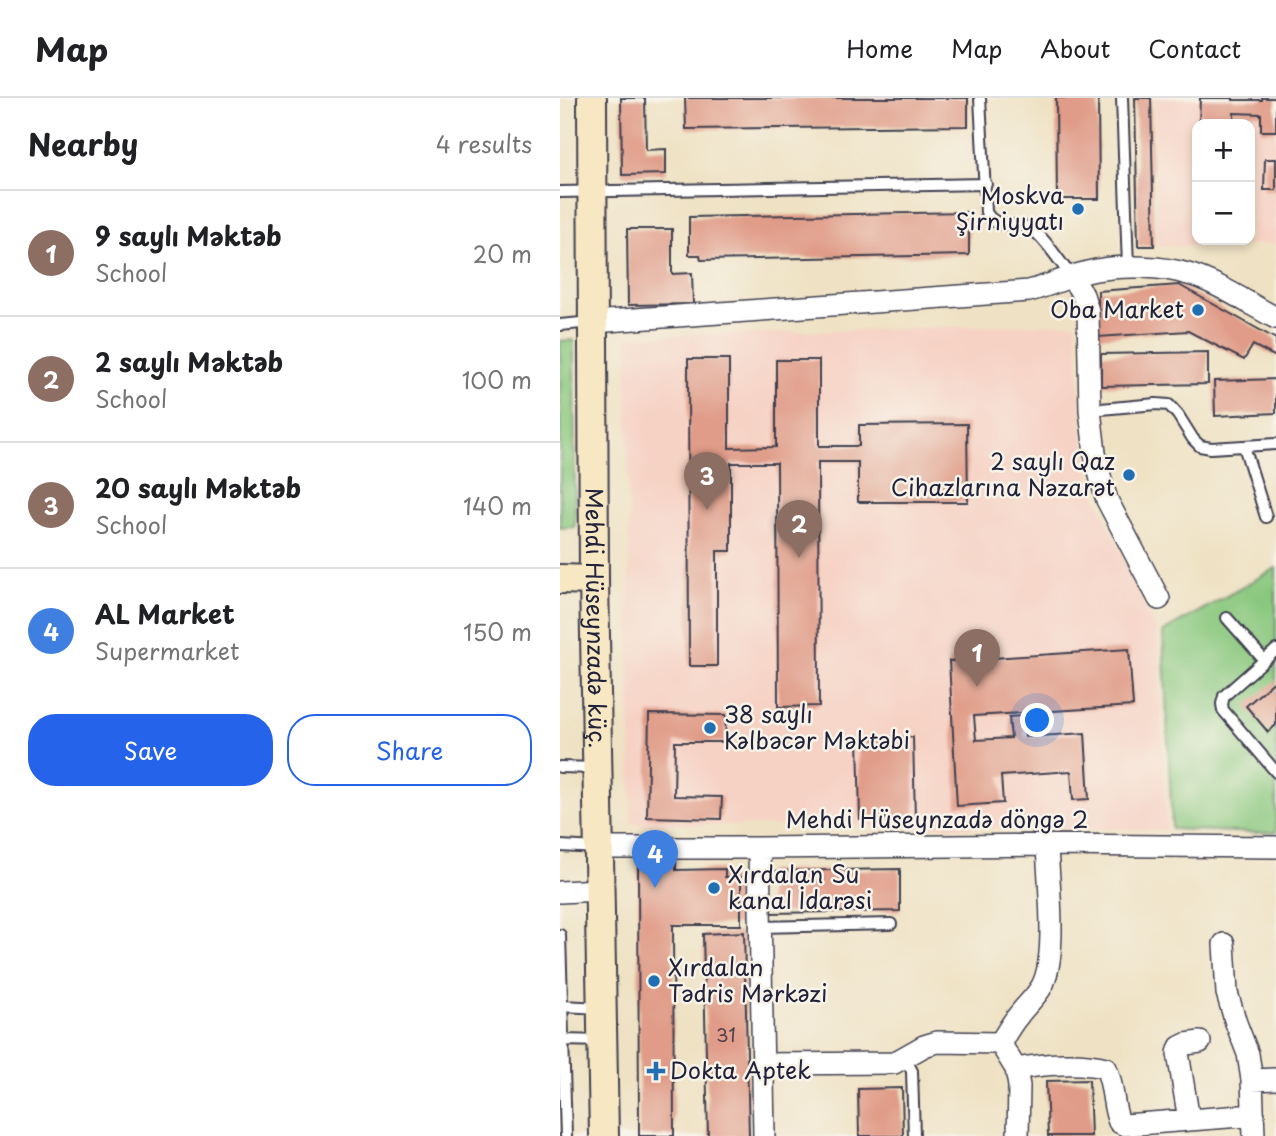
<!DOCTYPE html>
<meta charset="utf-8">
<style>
:root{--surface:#fff;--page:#f2f2f2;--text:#202124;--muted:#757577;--line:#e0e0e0;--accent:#2563eb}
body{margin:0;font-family:"Playpen Sans",sans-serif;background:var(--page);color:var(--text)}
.controls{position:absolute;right:21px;top:21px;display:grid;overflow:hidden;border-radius:14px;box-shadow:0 4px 10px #0003}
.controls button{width:63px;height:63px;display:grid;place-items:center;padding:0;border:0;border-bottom:2px solid var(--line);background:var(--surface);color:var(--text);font:35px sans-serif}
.you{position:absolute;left:478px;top:623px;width:24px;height:24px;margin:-18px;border:5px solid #fff;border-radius:50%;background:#1a73e8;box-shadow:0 0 0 10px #1a73e833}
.badge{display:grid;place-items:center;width:46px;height:46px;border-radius:50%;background:var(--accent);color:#fff;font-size:23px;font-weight:700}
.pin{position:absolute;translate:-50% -58px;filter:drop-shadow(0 2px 4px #0008)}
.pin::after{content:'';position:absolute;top:37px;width:24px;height:21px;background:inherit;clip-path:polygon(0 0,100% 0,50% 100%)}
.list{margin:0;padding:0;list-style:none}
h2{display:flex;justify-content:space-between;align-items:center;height:91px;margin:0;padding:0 28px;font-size:30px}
h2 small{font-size:23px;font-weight:400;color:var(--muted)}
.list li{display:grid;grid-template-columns:46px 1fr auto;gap:21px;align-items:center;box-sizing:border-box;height:126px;padding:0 28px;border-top:2px solid var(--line)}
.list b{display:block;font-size:26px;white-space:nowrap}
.list p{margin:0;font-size:23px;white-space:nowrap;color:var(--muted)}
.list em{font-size:23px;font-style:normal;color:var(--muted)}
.actions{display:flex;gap:14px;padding:21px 28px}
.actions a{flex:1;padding:16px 0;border:2px solid var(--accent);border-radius:28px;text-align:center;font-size:24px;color:var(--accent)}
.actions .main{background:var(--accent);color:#fff}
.map{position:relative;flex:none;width:716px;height:1038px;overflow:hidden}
header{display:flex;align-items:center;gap:42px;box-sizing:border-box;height:98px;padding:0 35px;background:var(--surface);border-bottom:2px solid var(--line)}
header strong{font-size:33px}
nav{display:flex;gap:38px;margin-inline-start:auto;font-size:24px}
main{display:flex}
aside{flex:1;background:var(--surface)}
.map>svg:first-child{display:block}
.built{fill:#f6d2c4;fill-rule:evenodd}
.green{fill:#88c77d;stroke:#55745c;stroke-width:2}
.building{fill:#e09c88}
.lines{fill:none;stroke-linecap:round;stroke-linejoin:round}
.lane-casing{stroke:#413f50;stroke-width:14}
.street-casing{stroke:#413f50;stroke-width:24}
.secondary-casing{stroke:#413f50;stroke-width:32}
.lane{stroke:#fff;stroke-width:10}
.street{stroke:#fff;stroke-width:21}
.secondary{stroke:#f7e8c3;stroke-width:28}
.poi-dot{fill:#1f6fb2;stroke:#f7f3e8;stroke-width:2.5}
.labels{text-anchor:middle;stroke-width:5;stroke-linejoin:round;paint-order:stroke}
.number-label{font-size:19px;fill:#52404e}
.poi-label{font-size:23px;fill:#22223b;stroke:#f7f3e8;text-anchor:start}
.street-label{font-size:23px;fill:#22223b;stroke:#f7f3e8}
</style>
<header>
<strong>Map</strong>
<nav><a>Home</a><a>Map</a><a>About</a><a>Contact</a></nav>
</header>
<main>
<aside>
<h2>Nearby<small>4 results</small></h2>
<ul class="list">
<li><span class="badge" style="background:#8d6e63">1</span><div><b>9 saylı Məktəb</b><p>School</p></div><em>20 m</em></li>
<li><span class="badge" style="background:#8d6e63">2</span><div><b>2 saylı Məktəb</b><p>School</p></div><em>100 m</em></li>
<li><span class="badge" style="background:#8d6e63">3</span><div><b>20 saylı Məktəb</b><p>School</p></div><em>140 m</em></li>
<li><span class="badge" style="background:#3f7fe0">4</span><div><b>AL Market</b><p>Supermarket</p></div><em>150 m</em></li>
</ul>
<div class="actions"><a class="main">Save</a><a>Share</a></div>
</aside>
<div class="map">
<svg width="716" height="1038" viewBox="0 0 716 1038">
<rect width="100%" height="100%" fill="#f7f3e8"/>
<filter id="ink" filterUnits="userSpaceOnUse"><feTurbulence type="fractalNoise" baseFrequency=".0143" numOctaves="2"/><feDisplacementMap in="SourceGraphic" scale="14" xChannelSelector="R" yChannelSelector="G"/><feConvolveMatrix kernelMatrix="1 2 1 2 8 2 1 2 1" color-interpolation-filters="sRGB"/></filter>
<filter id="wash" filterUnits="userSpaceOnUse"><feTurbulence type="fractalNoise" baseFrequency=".00686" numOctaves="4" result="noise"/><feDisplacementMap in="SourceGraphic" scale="28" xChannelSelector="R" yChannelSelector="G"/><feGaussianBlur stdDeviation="1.57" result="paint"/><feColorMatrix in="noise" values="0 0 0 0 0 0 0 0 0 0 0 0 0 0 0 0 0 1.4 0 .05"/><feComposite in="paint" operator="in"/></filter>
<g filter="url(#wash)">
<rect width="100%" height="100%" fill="#efe2c4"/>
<path class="built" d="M594 0H716V146L597 149ZM637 26H690V142H637Z
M516 225 522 335 533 392 597 532 607 732 71 726 67 239Z"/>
<path class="green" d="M14 242 15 429 0 430V243Z
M716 470V734L696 735 612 731 603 534Z"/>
<g id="blocks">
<path class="building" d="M61 0H85L86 52 106 51V76L62 77Z
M125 0H408V28L126 31Z
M496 0H538L539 101H497Z
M575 0H591L594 148H578Z
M640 0H673V2H702V0H716V33H701V16L674 15V26H639Z
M705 61H716V92H704Z
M409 114V157L141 162 140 157H129V119Z
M67 131H112V176L132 175 133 206 68 207Z
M619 187 716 241V259L693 247 684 262 628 233 538 239V193Z
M648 254V286L541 288V256Z
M128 261H169V350L216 349V262H259V348H299V327L407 326 408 404H298V364H258L259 608 218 609 217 365H171V453H157V568H129Z
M716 281V315L655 318 654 283Z
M569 551 573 608 414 618 416 642 451 640 449 619 463 618 465 639 525 635 529 701 513 702 511 673 441 678 443 705 397 708 389 563Z
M716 582V627L708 634 686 608Z
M89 616 166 617 165 644H115L114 698 162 699 161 721 87 719Z
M353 639 355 720 300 721 298 640Z
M116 762V772L165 771V779H181V827H113L114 1038H79L78 763Z
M340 771V813L209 815 208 773Z
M184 834 189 1038H148L143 836Z
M529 982 531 1038H488L486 983Z
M342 990 343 1038H299L298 991Z"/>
</g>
</g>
<g filter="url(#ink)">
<use href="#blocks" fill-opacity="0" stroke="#413f50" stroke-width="2"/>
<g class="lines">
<g class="lane-casing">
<path id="lane" d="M420 0 426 114C435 132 456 124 471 131 483 137 502 167 511 178
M562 0 568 169
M0 94 426 86
M0 227 32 224
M530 312 596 306 609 307 618 317 633 341 640 348 651 350 716 346
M684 348 706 419
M667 520 704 562
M716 552 664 598 662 606 663 612 716 674
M0 669 37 670
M0 748 38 750
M200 829 331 826
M0 837 6 1038
M2 908 41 910
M3 942 42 943
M345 960 352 973 354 1038"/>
</g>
<g class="street-casing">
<path id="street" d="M511 178 523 197 528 213 530 312 535 355 541 382 547 402 599 501
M33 224 469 193C492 187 513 176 536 172 564 167 602 168 628 176 657 184 689 206 716 220
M38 750H199L487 747 716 749
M199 750 204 1038
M0 794 39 792
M664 846 667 895 676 925 688 956 692 982 694 1038
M203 966 334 965 364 948 377 944 440 945
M456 971C483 966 521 963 546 970 554 987 552 1007 559 1024L565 1027 694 1017
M692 982 716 981
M629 1022 618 955 620 949 626 946 640 944
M458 1038 459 988 456 971 440 945C446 936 451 926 458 918 465 908 476 899 482 888 498 858 488 782 487 747"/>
</g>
<g class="secondary-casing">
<g id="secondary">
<path id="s1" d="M32 0 34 482 44 1038"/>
<path d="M0 481 34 482"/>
</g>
</g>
<use href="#lane" class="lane"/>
<use href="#street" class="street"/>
<use href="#secondary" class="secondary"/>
</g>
</g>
<g class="poi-dot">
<circle cx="518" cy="111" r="7"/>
<circle cx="638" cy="212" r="7"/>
<circle cx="569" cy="377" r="7"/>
<circle cx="150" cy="630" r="7"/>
<circle cx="154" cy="790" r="7"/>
<circle cx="94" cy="883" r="7"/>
<path d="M92.5 962.5h7v7h7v7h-7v7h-7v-7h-7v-7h7z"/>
</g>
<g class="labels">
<g class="number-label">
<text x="166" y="944">31</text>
</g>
<g class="poi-label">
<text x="504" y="106" text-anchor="end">Moskva<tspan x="504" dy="26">Şirniyyatı</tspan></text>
<text x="624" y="220" text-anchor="end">Oba Market</text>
<text x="555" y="372" text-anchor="end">2 saylı Qaz<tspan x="555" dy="26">Cihazlarına Nəzarət</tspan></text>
<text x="164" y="625">38 saylı<tspan x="164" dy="26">Kəlbəcər Məktəbi</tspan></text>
<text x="168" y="785">Xırdalan Su<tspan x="168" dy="26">kanal İdarəsi</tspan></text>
<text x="108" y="878">Xırdalan<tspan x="108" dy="26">Tədris Mərkəzi</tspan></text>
<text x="110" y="981">Dokta Aptek</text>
</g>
<g class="street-label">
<text dy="8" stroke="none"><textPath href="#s1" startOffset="520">Mehdi Hüseynzadə küç.</textPath></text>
<text x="377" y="730">Mehdi Hüseynzadə döngə 2</text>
</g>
</g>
</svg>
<div class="controls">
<button>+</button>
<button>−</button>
</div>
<div class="you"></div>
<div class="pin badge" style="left:417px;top:589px;background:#8d6e63">1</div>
<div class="pin badge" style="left:239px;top:460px;background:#8d6e63">2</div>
<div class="pin badge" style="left:147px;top:412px;background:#8d6e63">3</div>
<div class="pin badge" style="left:95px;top:790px;background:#3f7fe0">4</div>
</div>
</main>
